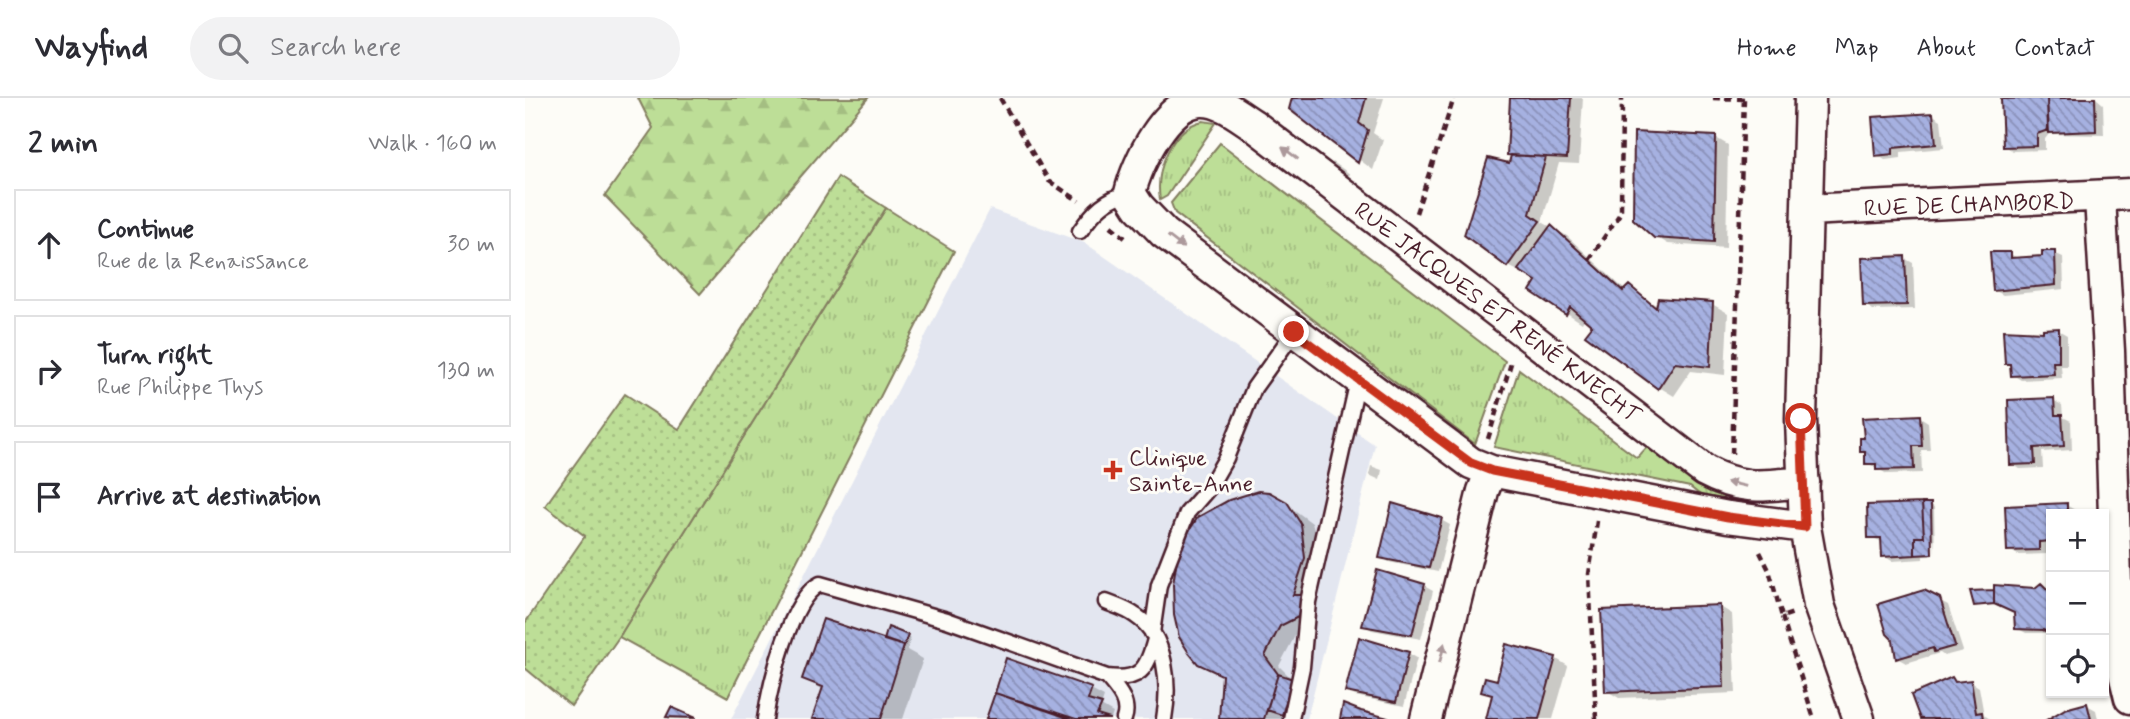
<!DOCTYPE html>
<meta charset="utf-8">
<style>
:root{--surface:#fff;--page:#f2f2f3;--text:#2b2b33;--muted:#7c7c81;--line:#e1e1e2}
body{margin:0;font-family:Mynerve,sans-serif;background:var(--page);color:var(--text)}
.controls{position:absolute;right:21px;bottom:21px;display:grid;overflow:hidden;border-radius:0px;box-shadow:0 2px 5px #0004}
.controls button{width:63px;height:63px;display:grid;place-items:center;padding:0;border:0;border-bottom:2px solid var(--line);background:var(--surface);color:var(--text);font:35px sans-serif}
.stop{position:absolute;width:21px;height:21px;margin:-16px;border:5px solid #c8321e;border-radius:50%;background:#fff}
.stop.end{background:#c8321e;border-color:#fff;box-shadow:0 2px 7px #0008}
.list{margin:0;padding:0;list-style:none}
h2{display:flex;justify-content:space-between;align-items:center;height:91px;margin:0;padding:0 28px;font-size:30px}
h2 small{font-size:23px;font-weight:400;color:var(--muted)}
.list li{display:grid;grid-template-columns:46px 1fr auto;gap:21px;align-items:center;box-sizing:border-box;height:112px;margin:0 14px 14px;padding:0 14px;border:2px solid var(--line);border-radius:0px}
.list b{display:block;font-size:26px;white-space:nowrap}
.list p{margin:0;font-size:23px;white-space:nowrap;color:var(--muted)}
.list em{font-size:23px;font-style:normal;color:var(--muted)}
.icon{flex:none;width:38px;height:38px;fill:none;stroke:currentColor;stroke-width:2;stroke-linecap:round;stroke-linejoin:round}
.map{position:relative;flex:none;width:1605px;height:621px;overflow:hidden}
header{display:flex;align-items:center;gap:42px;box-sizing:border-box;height:98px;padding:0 35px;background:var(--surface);border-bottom:2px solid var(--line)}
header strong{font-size:33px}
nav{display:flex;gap:38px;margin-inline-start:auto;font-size:24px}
.search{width:490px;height:63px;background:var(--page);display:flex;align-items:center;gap:18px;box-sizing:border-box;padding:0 24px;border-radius:38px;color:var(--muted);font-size:26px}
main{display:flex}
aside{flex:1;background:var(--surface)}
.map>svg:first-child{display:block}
.built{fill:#e3e6f0}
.grass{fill:url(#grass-tufts);stroke:#847e61;stroke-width:2}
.forest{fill:url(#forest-firs);stroke:#847e61;stroke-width:2}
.garden{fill:url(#garden-dots);stroke:#847e61;stroke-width:2}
.shadow{fill:#0003}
.building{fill:url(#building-back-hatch);stroke:#4a1f2b;stroke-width:2}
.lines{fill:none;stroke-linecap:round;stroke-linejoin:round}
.lane-casing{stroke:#4a1f2b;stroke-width:19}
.street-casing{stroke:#4a1f2b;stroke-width:35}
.path{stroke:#4a1f2b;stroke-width:4.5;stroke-dasharray:7 5;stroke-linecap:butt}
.lane{stroke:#fdfcf7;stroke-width:14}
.street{stroke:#fdfcf7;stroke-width:30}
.oneway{fill:#ac999b}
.route{stroke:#c8321e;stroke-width:9}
.poi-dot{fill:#c8321e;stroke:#fdfcf7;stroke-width:2.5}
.labels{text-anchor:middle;stroke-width:6;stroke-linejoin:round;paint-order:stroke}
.street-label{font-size:23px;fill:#4a1f2b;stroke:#fdfcf7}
.poi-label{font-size:23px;fill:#4a1f2b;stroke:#fdfcf7;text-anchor:start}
</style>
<header>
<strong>Wayfind</strong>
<div class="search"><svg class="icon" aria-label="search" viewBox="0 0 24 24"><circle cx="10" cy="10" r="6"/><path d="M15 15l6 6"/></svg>Search here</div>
<nav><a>Home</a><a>Map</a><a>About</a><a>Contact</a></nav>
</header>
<main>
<aside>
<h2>2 min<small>Walk · 160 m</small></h2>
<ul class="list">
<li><svg class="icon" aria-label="ahead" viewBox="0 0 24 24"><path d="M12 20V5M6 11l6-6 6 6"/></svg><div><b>Continue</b><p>Rue de la Renaissance</p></div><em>30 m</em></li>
<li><svg class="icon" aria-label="right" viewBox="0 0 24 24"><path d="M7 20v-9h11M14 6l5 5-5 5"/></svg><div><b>Turn right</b><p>Rue Philippe Thys</p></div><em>130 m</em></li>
<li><svg class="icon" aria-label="arrive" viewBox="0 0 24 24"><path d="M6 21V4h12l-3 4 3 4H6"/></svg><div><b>Arrive at destination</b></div></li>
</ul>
</aside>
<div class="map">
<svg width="1605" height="621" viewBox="0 0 1605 621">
<defs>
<pattern id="grass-tufts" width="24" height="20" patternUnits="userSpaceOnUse" patternTransform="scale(1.75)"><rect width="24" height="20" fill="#bdde97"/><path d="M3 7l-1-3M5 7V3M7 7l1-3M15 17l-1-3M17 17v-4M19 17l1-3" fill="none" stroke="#a4be82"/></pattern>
<pattern id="forest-firs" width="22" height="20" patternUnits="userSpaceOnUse" patternTransform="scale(1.75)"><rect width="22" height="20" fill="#bdde97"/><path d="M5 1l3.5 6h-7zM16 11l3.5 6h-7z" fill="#a4be82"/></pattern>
<pattern id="garden-dots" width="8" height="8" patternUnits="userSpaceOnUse" patternTransform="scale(1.75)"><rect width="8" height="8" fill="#bdde97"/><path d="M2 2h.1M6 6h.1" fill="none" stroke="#a4be82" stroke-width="1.8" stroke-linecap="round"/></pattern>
<pattern id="building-back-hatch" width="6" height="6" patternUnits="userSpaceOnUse" patternTransform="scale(1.75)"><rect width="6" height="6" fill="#a6b1e1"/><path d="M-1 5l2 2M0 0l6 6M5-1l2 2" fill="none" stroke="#898fb7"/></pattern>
</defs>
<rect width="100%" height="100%" fill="#fdfcf7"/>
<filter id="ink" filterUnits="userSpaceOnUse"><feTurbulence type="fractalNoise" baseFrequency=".0143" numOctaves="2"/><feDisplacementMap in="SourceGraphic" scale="14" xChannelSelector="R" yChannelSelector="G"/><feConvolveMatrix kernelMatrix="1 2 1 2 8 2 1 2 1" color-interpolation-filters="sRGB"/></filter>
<g filter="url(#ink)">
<path class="built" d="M465 111 560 145 850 347 782 621H206Z"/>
<path class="grass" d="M678 23 691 25 642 98 635 102C630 72 646 30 678 23Z
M695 45 980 263 950 346 650 115 646 105Z
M361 110 429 153 203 599 94 539Z
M994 271 1112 360 1123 348 1186 393 1198 397V405L1179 400 1165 389 969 349Z"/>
<path class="forest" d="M113 0H343L175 196 80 98 128 30Z"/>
<path class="garden" d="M313 79 361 110 94 539 46 608 0 570V525L60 438 20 408 100 296 154 331Z"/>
<path class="shadow" d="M769 0H859L848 35 858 42 848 72 766 10Z
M987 0H1058L1054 66 1034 65 1017 124 1042 138 1101 193 1105 189 1133 209 1187 206 1203 215 1200 277 1166 273 1149 298 1134 289 1060 220 1057 225 1007 192 1014 183 983 168 941 136 986 68Z
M1513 0H1571L1578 6 1579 37 1524 36 1520 41V52L1488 53 1480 48Z
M1408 17 1416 22 1419 50 1376 54V60L1360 62 1352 57Z
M1191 40 1203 47 1201 150 1143 146 1130 138Z
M808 64 825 76 823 79 806 67Z
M1529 155 1538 159 1539 191 1478 197 1469 192 1485 156 1495 161 1519 160Z
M1379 160 1388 165 1390 211 1348 212 1340 207Z
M1533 232 1542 237V268H1536L1537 280 1496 282 1488 277 1487 268 1481 265 1519 235Z
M1528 302 1537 307 1538 319 1546 323 1547 352 1517 354 1518 370 1495 371 1487 366Z
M1395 319 1403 324 1405 352H1396L1397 375 1362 376 1342 365 1341 356 1337 353 1340 341Z
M846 368 857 372 855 382 844 377Z
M752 399 787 425 795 452 784 504 790 508 788 528 771 536 754 568 771 585 759 621H696Z
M1405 407 1409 409 1410 458 1409 443H1405V458H1398V461L1367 463 1359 458 1358 444 1345 439Z
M1541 407 1550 412V416H1526V448H1522V456L1493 457 1484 452 1482 409Z
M916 422 925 427 913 474 864 464 856 459Z
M1517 487 1526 491V535H1501L1492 530 1491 515 1475 507H1451L1510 492Z
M899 488 908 493 896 541 847 532 839 527Z
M1398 494 1423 507 1438 553 1419 558 1415 555 1381 565 1372 560Z
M1194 508 1207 516 1211 595 1094 600 1082 593Z
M383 538 386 540 382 552 398 561 378 621H289L299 592 279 581Z
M883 555 892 560 879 608 830 598 822 593Z
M1030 560 1043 568 1028 621H963L969 599 958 593Z
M483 562 566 592 579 599 576 608 588 615 586 621H463Z
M1427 581 1433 585 1446 584 1454 589 1459 617 1465 621H1398Z
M1562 607 1571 612 1573 621H1527Z
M147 611 168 621H143Z"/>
<path class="building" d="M767 0H841L834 25 843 32 833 65 764 11Z
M985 0H1046L1042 60 982 57Z
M1522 0 1523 32 1512 36V48L1478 49 1476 1Z
M1522 0H1570L1571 33 1524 35Z
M1408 15 1411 46 1368 50V56L1350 58 1347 19Z
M1109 34 1191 38 1189 144 1129 140 1108 121Z
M986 57 1021 59 1005 116 1015 123 982 169 939 137 963 60 984 65Z
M1026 127 1098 193 1104 187 1131 210 1133 200 1188 204 1185 269 1150 265 1133 291 1060 237 1067 228 1045 209 1041 217 1005 193 1011 183 993 172Z
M1517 153H1530L1531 187 1468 193 1465 154H1486V160L1517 158Z
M1380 158 1382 207 1338 208 1336 160Z
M1534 230V264H1528L1529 276 1486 278 1485 266H1480L1478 232 1518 234V231Z
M1529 300 1530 317H1537L1539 348 1509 350 1510 366 1485 367 1483 302Z
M1395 317 1397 348H1388L1389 371 1351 372V366H1340V354H1335V340H1339L1337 320Z
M733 393 744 394 762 404 776 426 780 460 768 497H776L773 519 755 528 740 558 753 576 739 621H694L697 577 673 566 664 555 654 539 649 517 648 486 652 461 660 439 673 419 704 402Z
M867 405 917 420 904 470 854 460Z
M1397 405H1406L1407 456 1390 457V439H1399Z
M1397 405 1399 439H1390V457L1357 459 1356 440H1343L1342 407Z
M1542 405V416H1526V443L1514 444V452L1482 453 1480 408Z
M852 472 900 486 887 537 837 528Z
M1516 485 1526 495V536L1518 532 1490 531 1489 515 1469 506V487L1510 490Z
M1399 492 1415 500 1430 548 1409 554 1408 550 1371 561 1368 542 1362 536 1353 506Z
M1469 492V506L1449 508 1445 493Z
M1195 507 1199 589 1080 594 1076 512Z
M298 521 379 548 356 621H287L298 589 277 581Z
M363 529 383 537 379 548 359 542Z
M834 539 884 554 871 604 820 594Z
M981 546 1031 559 1014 621H961L967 597 956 594 960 579 972 582Z
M481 560 567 590 563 602 577 606 572 617 585 621H551L470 595Z
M753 576 768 581 757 617 742 612Z
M1427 579 1430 584 1446 582 1451 615 1457 614 1458 621H1395L1386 597Z
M470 595 532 616 545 621H461Z
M1562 605 1566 621H1523L1540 611Z
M818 606 836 613 867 621H815Z
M146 609 171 620 141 619Z"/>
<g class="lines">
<g class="lane-casing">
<path id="lane" d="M555 133C569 113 581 100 605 95
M581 504C591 508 602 511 611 518 642 538 645 588 639 621
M627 535 634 487 662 415 683 391 701 360 729 290 769 234
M582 579C615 583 622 572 630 541
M240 621C245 588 265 500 295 486L422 522 582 579C592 591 605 604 599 621
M766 621 777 569 783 504 833 282"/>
</g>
<g class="street-casing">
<path id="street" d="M1285 0 1276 321 1280 429 1294 507 1334 621
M1575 100 1584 253 1593 551 1605 600
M1282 112 1605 96
M1279 384C1239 388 1217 393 1180 373L727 26C713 17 696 3 678 3 642 2 612 65 605 95L614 109 639 135 946 365 966 373 1203 419 1280 429
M901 621 958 393 966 373"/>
</g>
<path class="path" d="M475 0 524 83 554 103
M1188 0 1219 1
M891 115 929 0
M586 128 600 140
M1064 162 1096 114 1097 0
M963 341 987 262
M1207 356 1219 0
M1235 454 1244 472 1257 519 1268 515
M1257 519 1289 621
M1071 621 1064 476 1072 423"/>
<use href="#lane" class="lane"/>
<use href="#street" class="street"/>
</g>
<defs><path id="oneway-solid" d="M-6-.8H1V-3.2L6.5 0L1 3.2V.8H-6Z" transform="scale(1.75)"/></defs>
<g class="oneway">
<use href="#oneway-solid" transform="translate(765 55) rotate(-143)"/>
<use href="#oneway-solid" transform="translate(651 144) rotate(37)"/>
<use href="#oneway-solid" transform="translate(1211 386) rotate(-167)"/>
<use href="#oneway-solid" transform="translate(917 555) rotate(-76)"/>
</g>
</g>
<g class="lines" filter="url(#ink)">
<path class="route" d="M769 234 946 365 967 373 1203 419 1280 429 1276 321"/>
</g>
<path class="poi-dot" d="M584.5 361.5h7v7h7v7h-7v7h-7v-7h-7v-7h7z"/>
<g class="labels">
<g class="street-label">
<text transform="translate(1444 106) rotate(-2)" y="8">RUE DE CHAMBORD</text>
<text transform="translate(973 214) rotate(37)" y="8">RUE JACQUES ET RENÉ KNECHT</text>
</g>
<g class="poi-label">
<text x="604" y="367">Clinique<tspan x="604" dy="26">Sainte-Anne</tspan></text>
</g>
</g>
</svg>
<div class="controls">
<button>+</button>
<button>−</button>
<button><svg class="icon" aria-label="locate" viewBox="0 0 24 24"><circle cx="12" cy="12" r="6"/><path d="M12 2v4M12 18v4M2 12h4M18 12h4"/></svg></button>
</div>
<div class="stop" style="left:1276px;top:321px"></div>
<div class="stop end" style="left:769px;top:234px"></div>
</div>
</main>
